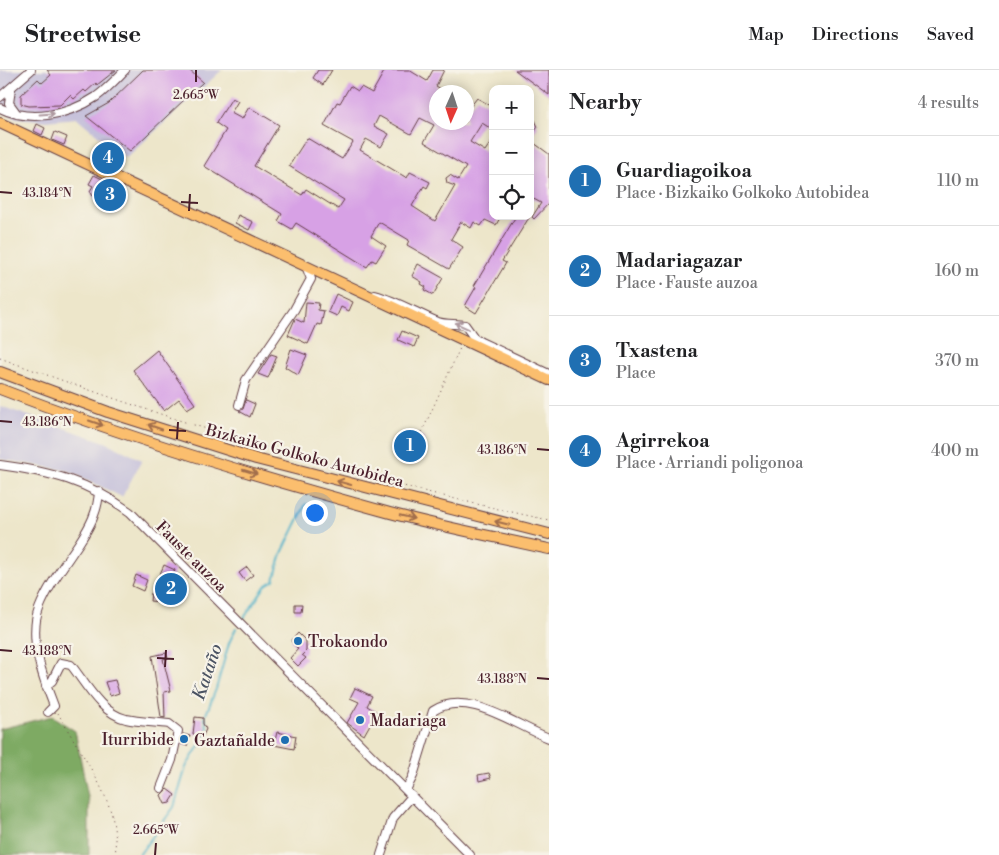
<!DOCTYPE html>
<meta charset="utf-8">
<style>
:root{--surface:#fff;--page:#f2f2f2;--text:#202124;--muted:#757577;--line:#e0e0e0;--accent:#1f6fb2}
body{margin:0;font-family:"Libre Bodoni",serif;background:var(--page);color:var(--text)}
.controls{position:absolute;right:15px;top:15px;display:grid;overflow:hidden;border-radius:10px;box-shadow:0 2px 12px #0003}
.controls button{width:45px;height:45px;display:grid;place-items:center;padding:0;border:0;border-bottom:1px solid var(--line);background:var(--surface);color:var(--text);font:25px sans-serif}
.compass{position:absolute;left:429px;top:15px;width:45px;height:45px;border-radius:50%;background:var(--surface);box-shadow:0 2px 12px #0003;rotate:183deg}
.you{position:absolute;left:314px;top:442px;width:18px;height:18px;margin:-12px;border:4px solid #fff;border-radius:50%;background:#1a73e8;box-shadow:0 0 0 8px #1a73e833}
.badge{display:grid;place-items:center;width:32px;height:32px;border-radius:50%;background:var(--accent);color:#fff;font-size:16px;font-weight:700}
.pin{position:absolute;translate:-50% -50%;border:2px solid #fff;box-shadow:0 1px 5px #0006}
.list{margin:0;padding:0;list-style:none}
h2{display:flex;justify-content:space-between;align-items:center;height:65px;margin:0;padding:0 20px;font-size:21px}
h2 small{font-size:16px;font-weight:400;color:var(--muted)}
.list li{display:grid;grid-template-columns:32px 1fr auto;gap:15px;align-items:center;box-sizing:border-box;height:90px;padding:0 20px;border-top:1px solid var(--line)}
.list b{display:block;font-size:19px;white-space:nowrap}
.list p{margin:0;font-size:16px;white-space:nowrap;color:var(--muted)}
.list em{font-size:16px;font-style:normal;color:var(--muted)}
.icon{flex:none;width:28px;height:28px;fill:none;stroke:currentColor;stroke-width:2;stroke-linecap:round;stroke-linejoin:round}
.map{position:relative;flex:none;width:549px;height:785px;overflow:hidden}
header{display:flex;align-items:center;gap:30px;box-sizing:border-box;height:70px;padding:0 25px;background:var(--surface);border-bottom:1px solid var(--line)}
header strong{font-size:24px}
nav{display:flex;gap:28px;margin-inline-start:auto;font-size:18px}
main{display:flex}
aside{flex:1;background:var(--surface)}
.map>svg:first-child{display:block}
.industrial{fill:#c5c0da}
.forest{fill:#7eaa63;stroke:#646447}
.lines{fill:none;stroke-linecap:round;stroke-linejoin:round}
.stream{stroke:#49b0c8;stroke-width:2}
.building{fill:#d7a1e5;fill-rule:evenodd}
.minor-casing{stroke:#623d43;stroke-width:10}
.highway-casing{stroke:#623d43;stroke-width:12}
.path{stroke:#623d43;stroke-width:1;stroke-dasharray:1 4;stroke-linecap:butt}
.minor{stroke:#fff;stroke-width:8}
.highway{stroke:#fbbe6e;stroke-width:10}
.oneway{stroke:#ae9aa0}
.oneway2{stroke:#a26e4c}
.ticks{fill:none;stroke:#4a1f2b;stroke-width:2}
.poi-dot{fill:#1f6fb2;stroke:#f7f3e8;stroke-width:2}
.labels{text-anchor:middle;stroke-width:4.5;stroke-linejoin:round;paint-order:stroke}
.street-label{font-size:16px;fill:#4a1f2b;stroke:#f7f3e8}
.poi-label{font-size:16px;fill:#4a1f2b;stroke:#f7f3e8;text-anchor:start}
.water-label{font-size:18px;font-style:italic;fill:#4a5262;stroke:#f7f3e8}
.ticks-label{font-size:12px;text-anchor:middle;fill:#4a1f2b;stroke:#f7f3e8;stroke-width:4.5;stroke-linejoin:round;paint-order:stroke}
</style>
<header>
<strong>Streetwise</strong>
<nav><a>Map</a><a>Directions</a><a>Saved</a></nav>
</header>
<main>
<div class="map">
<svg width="549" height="785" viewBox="0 0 549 785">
<rect width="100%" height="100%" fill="#f7f3e8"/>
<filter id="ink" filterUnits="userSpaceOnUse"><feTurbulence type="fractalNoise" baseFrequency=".02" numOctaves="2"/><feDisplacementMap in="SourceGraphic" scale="10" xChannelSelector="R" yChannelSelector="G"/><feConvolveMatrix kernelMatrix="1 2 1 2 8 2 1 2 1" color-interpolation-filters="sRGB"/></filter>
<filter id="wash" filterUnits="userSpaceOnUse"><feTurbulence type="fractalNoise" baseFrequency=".0096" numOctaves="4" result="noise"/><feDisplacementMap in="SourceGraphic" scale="20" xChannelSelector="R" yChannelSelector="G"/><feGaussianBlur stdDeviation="1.12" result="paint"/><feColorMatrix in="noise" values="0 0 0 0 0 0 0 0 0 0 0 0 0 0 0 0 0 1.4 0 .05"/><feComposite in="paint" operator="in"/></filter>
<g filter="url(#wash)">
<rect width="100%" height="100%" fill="#ede6ca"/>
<path class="industrial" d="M0 0H222L126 88 77 48 46 51 16 48 0 41Z
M0 336 105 372 142 390 122 427 69 401 0 389Z"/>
<path class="forest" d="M52 646 75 661 89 732V785H0V659Z"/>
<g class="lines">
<path class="stream" d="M244 548 266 515 274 510 282 483 306 434
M139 785 174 737 186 697 208 661 205 647 216 619 229 573 236 558"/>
</g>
<g id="blocks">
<path class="building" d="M47 0H116L97 15 96 13 86 22 84 20 74 29 70 25 60 35 29 36 21 34V25L38 9 42 13 51 5Z
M143 0H189L203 12 130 81 86 46 109 33Z
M318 0H332L323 15 313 8Z
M385 0H409L427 11 433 0H444L436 16 446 22H436V52H466V35L470 37 477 28 493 37V60L482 53 470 72 485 81 493 69V146H501L496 155 485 150 481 156 474 152 471 158 461 152 451 169 463 177 449 199 407 175 409 170 379 152 371 166 386 176 376 192 372 190 367 197 296 153 292 159 278 151 282 144 204 96 226 60 216 53 232 28 238 31 231 43 242 49 249 37 279 55 254 96 302 125 306 119 338 139 344 130 289 96 307 68 342 89 353 72 324 56 337 32 340 33 350 16 358 21 361 17 372 23ZM379 46 411 64 420 48 434 55 424 72 466 97 458 110 450 105 446 108 447 113 455 116 435 151 412 136 424 116 427 118 430 112 410 102 407 108 360 80 366 69 381 77 389 64 374 56Z
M515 0H549V25Z
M530 45 535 50 538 57 530 67Z
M37 54 45 58 42 65 34 61Z
M55 62 67 67 64 75 52 70Z
M530 70 549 84V133L534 149 532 147 541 133 530 127Z
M104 78 107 82 111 78 122 90 114 98 99 92 94 87Z
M94 105 123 119 113 138 94 128 90 121 93 116 89 114Z
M238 145 253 152 249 160 235 153Z
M516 146H530L502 191 506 193 476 243 465 236 476 217 474 216Z
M418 194 443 208 433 225 424 220 426 217 421 214 422 212 412 206Z
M336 224 353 232 349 241 341 237 337 246 328 242Z
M306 232 319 233 318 240 324 241 321 255 317 254 308 274 288 265 295 249 304 253Z
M402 261 418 268 414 277 398 270Z
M291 279 307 285 298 305 285 297Z
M157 280 195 334 187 339 179 329 164 341 133 300Z
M271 284 277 286 268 308 258 304Z
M246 330 255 334 250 347 239 341 243 339Z
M417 364 425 368 415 388 408 384 411 380 406 377 410 370 414 372Z
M164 495 175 500 170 513 183 514 181 532 160 529V532L150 531 151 523 159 524V506Z
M247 497 253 505 245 511 239 503Z
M136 505 147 510 143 521 132 516Z
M295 534H302L301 542H295Z
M298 563 306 571V581L302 585 306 588 298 596 290 588 298 579 291 571Z
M166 583 168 588 163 589 171 621 164 622 165 648 161 647 152 586Z
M115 610 119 623 110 626 105 612Z
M355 618 372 626 367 636 377 642 364 665 347 653 359 632 350 628Z
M195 647 203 648V654L206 659 203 666 193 664Z
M277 662 296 666 294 679 274 675Z
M183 664 190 666 187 676 181 674Z
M489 703 491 708 479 711 478 705Z
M167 719 175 725 170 733 165 734 161 725Z"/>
</g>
</g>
<g filter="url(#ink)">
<use href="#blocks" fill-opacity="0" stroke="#623d43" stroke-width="1"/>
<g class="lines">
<g class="minor-casing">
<path id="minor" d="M11 19 9 33 17 44
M0 27 31 0
M0 38C30 53 69 45 96 27 107 19 116 9 125 0
M375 225C397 231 416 243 438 252 446 255 457 253 465 255L475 269 481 272 549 304
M239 335 246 310 294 240 311 209 306 196
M0 395C52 402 87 411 130 442L470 785
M46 616 52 611 61 593 71 595C86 614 101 643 126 649 140 652 155 652 169 654L178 661 172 690 161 718
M48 642 54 636C43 608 28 568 39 539 48 516 65 494 79 473 90 456 98 442 99 421
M406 720 413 706 433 641C467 618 516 656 549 668
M381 785 393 748 412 726"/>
</g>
<g class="highway-casing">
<path id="highway" d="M0 53 549 310
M0 302 108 342 256 389 549 464
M0 319C127 368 259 407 390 443 442 457 496 467 549 479"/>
</g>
<path class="path" d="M0 288C180 354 362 411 549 450
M422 362 460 278
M58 643C74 673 104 714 112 746 115 759 115 772 116 785"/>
<use href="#minor" class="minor"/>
<use href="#highway" class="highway"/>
</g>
<defs><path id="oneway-shaft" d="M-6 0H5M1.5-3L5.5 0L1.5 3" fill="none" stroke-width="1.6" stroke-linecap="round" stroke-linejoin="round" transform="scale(1.25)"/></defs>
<g class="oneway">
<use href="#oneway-shaft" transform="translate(47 44) rotate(-4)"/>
<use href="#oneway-shaft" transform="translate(462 256) rotate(-155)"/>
</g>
<g class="oneway2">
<use href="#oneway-shaft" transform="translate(96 353) rotate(19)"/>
<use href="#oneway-shaft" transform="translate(155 357) rotate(-161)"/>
<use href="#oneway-shaft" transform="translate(250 402) rotate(17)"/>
<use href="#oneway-shaft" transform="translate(344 413) rotate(-165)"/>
<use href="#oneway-shaft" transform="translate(407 447) rotate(13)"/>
<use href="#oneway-shaft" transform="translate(502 453) rotate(-167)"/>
</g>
</g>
<path class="ticks" d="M196 12V0M0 122 12 123M181 132 198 133M189 141 190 124M0 351 12 352M169 360 186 361M177 369 178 352M537 379 549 380M0 580 12 581M157 588 174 589M165 597 166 580M537 608 549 609M155 785 156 773"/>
<g class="poi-dot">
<circle cx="298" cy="571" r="5"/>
<circle cx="360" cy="650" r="5"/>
<circle cx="184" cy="669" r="5"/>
<circle cx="285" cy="670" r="5"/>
</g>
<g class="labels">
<g class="street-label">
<text transform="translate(305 385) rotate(15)" y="6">Bizkaiko Golkoko Autobidea</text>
<text transform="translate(192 486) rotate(45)" y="6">Fauste auzoa</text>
</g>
<g class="poi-label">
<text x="308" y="577">Trokaondo</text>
<text x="370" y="656">Madariaga</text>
<text x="174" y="675" text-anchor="end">Iturribide</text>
<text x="275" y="676" text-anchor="end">Gaztañalde</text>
</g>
<g class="water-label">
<text transform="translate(207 602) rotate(-71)" y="6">Kataño</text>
</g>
</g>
<g class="ticks-label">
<text x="196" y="29">2.665°W</text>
<text x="47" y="127">43.184°N</text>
<text x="47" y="356">43.186°N</text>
<text x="502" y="384">43.186°N</text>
<text x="47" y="585">43.188°N</text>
<text x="502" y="613">43.188°N</text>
<text x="156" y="764">2.665°W</text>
</g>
</svg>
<div class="controls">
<button>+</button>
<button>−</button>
<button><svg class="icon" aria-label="locate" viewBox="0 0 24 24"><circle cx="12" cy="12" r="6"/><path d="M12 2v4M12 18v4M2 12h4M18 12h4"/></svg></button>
</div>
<svg class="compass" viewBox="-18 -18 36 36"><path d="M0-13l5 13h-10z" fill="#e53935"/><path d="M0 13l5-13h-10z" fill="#757577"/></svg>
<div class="you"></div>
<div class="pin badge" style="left:410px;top:376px">1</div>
<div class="pin badge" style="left:171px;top:519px">2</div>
<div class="pin badge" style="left:110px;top:125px">3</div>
<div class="pin badge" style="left:108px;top:88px">4</div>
</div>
<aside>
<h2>Nearby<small>4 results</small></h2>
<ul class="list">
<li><span class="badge">1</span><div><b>Guardiagoikoa</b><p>Place · Bizkaiko Golkoko Autobidea</p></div><em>110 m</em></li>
<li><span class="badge">2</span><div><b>Madariagazar</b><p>Place · Fauste auzoa</p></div><em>160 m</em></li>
<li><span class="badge">3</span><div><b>Txastena</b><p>Place</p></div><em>370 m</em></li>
<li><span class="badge">4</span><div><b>Agirrekoa</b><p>Place · Arriandi poligonoa</p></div><em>400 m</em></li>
</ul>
</aside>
</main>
